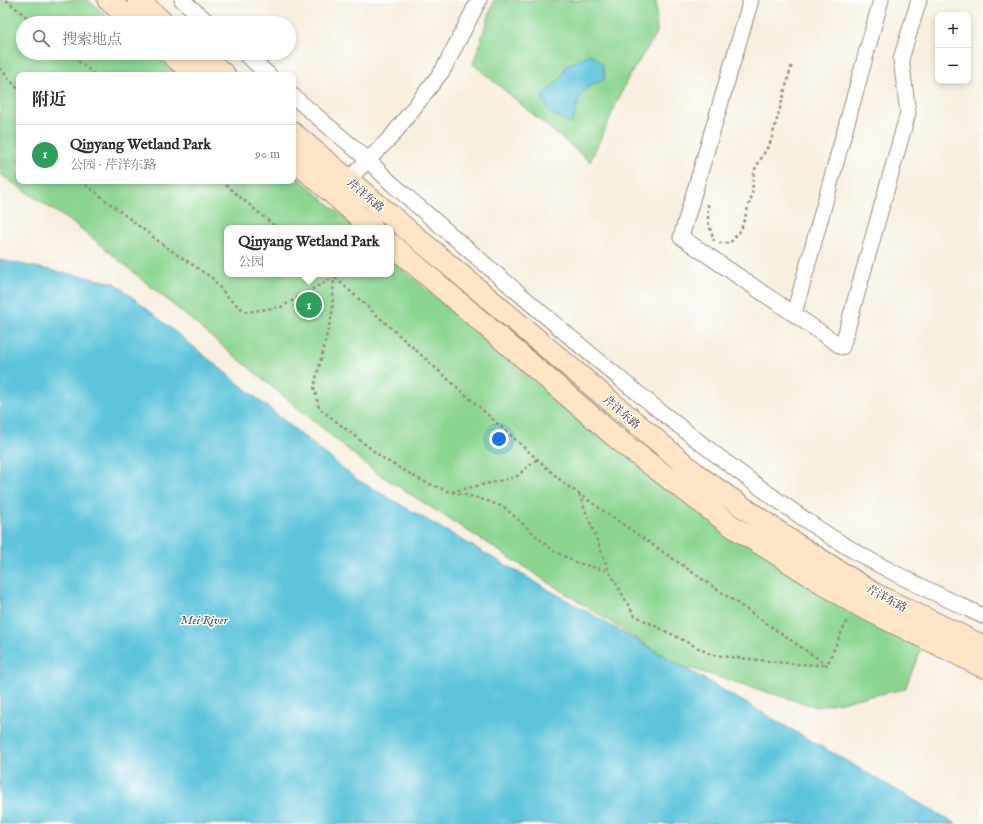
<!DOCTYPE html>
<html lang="zh">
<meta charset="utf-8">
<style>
:root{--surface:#fff;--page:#f2f2f3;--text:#2b2b33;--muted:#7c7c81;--line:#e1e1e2;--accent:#0b8043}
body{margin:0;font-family:"IM FELL English","Noto Serif SC",serif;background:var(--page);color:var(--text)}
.controls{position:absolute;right:12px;top:12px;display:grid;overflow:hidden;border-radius:8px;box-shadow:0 2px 6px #0003}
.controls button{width:36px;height:36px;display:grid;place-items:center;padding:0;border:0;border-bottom:1px solid var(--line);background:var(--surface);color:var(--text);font:20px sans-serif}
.you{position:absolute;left:499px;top:439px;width:14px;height:14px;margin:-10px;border:3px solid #fff;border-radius:50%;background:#1a73e8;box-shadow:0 0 0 6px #1a73e833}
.badge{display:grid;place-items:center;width:26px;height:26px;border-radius:50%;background:var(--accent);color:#fff;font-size:13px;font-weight:700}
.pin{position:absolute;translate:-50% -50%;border:2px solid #fff;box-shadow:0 1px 4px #0006}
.popup{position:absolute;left:224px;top:225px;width:170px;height:52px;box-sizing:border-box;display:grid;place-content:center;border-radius:8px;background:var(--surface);filter:drop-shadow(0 1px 3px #0005);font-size:13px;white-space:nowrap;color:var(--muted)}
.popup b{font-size:15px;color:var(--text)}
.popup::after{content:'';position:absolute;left:50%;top:100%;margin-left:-8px;border:8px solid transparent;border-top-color:var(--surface)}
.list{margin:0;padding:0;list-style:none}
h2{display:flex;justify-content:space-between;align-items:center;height:52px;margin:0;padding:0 16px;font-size:17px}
h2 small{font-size:13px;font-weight:400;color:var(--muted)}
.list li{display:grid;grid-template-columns:26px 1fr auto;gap:12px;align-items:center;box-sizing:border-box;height:60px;padding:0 16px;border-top:1px solid var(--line)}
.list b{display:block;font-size:15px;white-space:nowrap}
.list p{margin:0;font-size:13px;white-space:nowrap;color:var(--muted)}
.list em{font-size:13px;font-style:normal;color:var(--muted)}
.icon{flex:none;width:22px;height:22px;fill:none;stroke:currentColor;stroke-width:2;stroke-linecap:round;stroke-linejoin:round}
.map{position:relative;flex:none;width:983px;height:824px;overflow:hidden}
.search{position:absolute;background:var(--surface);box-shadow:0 2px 6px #0003;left:16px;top:16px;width:280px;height:44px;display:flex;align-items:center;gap:10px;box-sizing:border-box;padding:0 14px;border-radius:22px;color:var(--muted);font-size:15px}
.panel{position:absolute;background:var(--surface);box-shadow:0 2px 6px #0003;left:16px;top:72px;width:280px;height:112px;border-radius:8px}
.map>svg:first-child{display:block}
.green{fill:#8cd591;stroke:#648058}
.water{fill:#5dc4db;stroke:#4c777c}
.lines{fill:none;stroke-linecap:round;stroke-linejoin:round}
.minor-casing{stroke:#998c7e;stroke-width:17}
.secondary-casing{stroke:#998c7e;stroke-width:23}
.path{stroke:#998c7e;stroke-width:2.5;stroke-dasharray:3 3;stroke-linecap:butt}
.minor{stroke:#fff;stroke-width:15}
.secondary{stroke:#fde5c5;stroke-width:21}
.labels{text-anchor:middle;stroke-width:3;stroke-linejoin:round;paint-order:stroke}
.street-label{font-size:11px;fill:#3b2a1e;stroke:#fff}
.water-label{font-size:12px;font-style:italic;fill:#476060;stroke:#fff}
</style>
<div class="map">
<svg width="983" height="824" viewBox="0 0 983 824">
<rect width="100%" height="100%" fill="#fff"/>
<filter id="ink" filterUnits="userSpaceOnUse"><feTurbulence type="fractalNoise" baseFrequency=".025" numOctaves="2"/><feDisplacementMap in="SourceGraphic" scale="8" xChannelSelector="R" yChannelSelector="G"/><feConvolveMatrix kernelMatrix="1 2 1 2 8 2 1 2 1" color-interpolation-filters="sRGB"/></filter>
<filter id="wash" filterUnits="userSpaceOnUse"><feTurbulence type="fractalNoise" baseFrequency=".012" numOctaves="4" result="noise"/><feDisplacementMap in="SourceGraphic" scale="16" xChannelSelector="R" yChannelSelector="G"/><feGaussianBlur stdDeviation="0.9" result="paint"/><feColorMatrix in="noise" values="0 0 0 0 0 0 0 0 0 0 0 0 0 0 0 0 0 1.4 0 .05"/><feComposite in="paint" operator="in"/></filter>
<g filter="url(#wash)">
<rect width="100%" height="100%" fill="#f7efdf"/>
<path class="green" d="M0 0H88L116 23H23V53H152L178 75H19V181H293V173L356 228H227V274H391V259L534 382 721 529 927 634 905 689 816 707 676 664 374 471 80 228 0 174Z
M494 0H656L657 33 628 78 590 162 473 64Z"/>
<path class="water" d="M590 54C602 61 605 67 604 80 578 87 579 100 572 124L550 113 542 97 561 77 566 66Z
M0 260 115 283 356 479 956 824H0Z"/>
</g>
<g filter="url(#ink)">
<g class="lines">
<g class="minor-casing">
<path id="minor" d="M182 0 209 23
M751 0 681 237 842 347 908 113 901 59 919 0
M244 53 269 75
M293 96 368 160 390 182C528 301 665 424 816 527 869 563 926 589 983 616
M341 187 392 136 443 70 479 0
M794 314 881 0"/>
</g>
<g class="secondary-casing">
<path id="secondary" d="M108 0 135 23
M138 0 164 23
M170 53 195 75
M199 53 225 75
M293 133 700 477 793 542 875 594 983 646
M293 159 372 228
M391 244 626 446 732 526 854 603 983 667"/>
</g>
<path class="path" d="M6 0 34 23
M69 53 95 75
M0 68 19 90
M81 181 166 247 212 278 229 299 246 312 281 307 334 277 332 314 314 387 319 408 384 459 422 481 450 492 516 477 537 459
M221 181 277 228
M708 204V221L714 241
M719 243H730L741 230 752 195 754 171 771 141 792 64
M331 274 566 485 827 665 847 620
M452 492 478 498 504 507 552 550 575 562 608 571
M579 494 609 571 634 615 712 655 796 664 825 665"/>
<use href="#minor" class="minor"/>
<use href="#secondary" class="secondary"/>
</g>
</g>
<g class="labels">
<g class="street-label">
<text transform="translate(366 195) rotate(40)" y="4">芹洋东路</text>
<text transform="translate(622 412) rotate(40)" y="4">芹洋东路</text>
<text transform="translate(887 598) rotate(28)" y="4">芹洋东路</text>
</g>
<g class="water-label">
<text x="204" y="624">Mei River</text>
</g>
</g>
</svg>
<div class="controls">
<button>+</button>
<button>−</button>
</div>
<div class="you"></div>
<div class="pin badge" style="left:309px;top:305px;background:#2e9e5b">1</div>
<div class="popup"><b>Qinyang Wetland Park</b>公园</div>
<div class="search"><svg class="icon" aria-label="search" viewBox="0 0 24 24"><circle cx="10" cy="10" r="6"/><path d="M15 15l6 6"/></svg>搜索地点</div>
<section class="panel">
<h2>附近<small></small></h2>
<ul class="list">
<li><span class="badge" style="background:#2e9e5b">1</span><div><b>Qinyang Wetland Park</b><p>公园 · 芹洋东路</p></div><em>90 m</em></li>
</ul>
</section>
</div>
